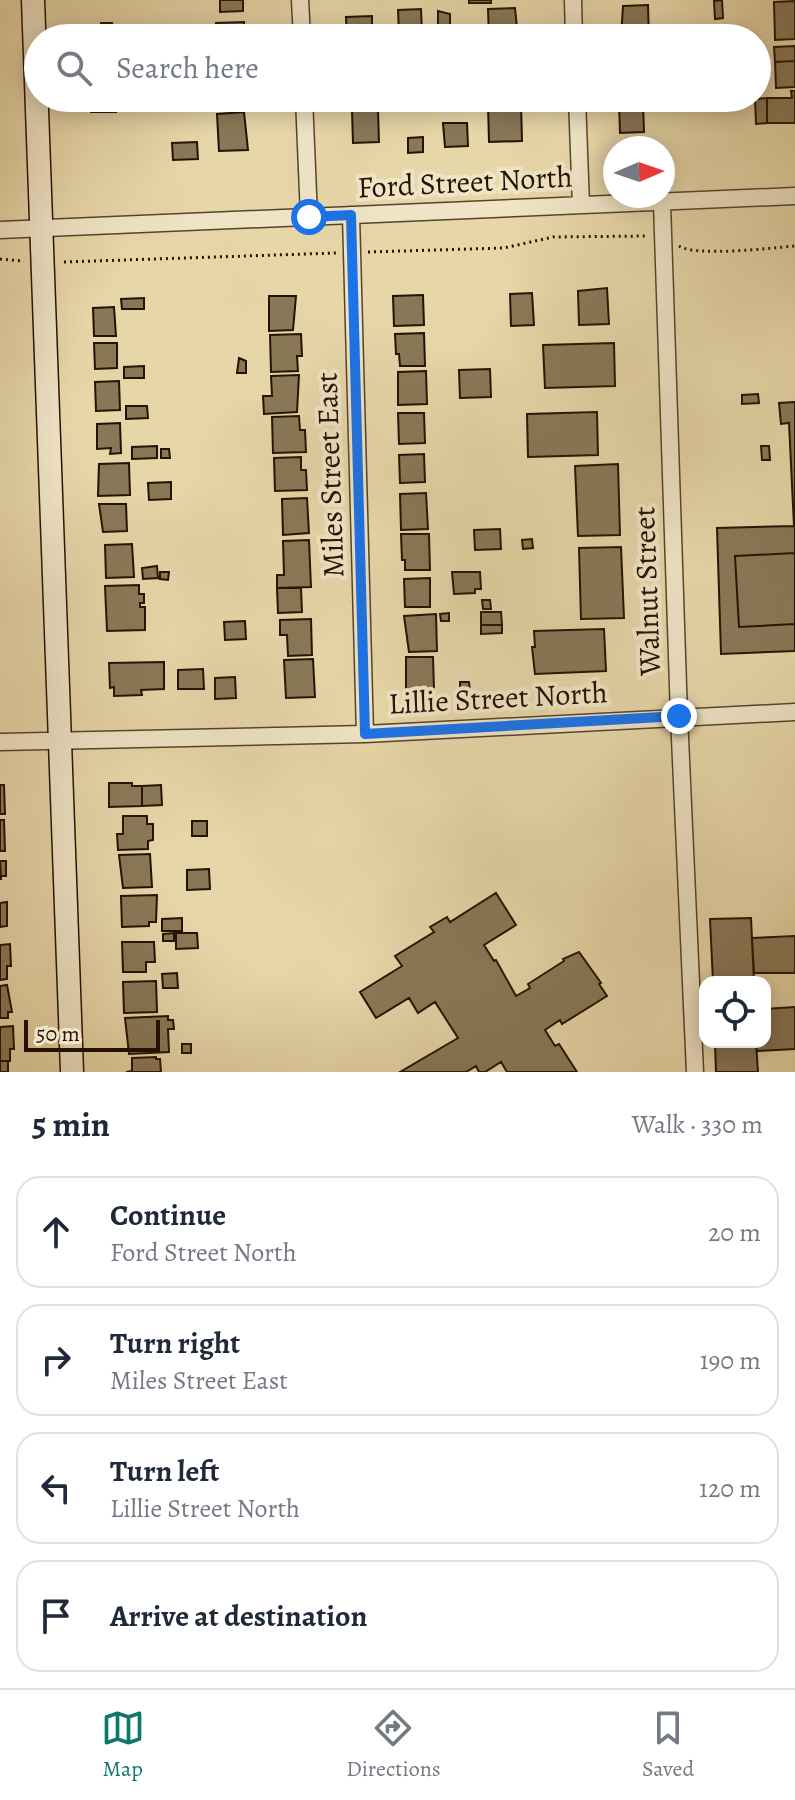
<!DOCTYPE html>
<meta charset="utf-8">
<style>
:root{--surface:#fff;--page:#f2f2f3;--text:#1f2937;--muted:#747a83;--line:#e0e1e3;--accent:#0f766e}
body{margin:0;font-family:Alegreya,serif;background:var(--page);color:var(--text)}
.controls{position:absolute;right:24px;bottom:24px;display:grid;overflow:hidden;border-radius:16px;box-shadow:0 4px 20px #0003}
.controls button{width:72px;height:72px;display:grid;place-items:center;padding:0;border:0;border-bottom:2px solid var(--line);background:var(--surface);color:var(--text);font:40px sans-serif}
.compass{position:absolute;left:603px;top:136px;width:72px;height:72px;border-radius:50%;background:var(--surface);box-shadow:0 4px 20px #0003;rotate:88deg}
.scale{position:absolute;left:24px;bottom:20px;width:136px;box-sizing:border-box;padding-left:8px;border:4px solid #241300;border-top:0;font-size:22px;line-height:28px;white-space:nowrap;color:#241300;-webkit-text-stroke:6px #efe4c6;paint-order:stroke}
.stop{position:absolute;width:24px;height:24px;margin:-18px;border:6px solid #1a73e8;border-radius:50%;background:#fff}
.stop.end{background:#1a73e8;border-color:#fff;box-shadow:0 2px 8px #0008}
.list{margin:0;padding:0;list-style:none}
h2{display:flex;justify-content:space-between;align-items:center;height:104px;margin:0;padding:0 32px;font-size:34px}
h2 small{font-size:26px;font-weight:400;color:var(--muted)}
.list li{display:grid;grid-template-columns:52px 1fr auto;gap:24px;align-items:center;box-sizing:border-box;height:112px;margin:0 16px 16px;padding:0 16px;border:2px solid var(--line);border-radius:24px}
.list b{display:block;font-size:30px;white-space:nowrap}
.list p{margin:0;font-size:26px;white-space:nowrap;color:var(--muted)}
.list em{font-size:26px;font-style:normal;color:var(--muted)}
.icon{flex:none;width:44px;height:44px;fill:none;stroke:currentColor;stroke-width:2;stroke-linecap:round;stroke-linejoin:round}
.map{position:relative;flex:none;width:795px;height:1072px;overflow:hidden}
.search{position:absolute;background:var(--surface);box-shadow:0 4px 20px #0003;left:24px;right:24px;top:24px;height:88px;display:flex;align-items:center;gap:20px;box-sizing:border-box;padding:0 28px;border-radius:44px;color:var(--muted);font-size:30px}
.sheet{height:616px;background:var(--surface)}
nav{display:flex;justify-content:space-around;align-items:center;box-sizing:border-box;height:112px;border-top:2px solid var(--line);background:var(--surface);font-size:22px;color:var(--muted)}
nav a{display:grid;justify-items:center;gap:4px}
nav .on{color:var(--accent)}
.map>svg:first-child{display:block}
.building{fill:#897857;stroke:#241300;stroke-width:2}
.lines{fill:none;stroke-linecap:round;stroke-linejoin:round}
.street-casing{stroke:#55442a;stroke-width:19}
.secondary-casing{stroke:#241300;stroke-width:25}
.path{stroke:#241300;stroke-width:3;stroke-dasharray:2 4;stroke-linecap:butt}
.street{stroke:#efe4c6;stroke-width:16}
.secondary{stroke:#efe4c6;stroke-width:22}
.route{stroke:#1a73e8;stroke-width:10}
.labels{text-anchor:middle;stroke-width:8;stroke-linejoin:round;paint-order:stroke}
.street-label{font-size:30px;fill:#241300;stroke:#efe4c6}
</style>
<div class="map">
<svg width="795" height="1072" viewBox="0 0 795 1072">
<rect width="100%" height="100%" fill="#e7d6a8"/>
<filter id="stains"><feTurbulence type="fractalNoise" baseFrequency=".0025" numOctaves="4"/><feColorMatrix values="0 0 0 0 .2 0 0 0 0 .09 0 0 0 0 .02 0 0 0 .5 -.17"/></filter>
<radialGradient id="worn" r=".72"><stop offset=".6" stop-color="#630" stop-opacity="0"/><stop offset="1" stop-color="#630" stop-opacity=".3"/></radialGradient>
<path class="building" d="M220 0H243V11L220 12Z
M469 0H491V3H469Z
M722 0 723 18 715 19 714 1Z
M795 1V39L775 40 774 2Z
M648 5 649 38H621L623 6Z
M515 8 518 38H489L488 9Z
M421 9 422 33 399 34 398 10Z
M438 11 450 14V30H438Z
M372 16V38H347L346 17Z
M244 22V38H217L216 23Z
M101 23H112L113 29 134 28V38H87L86 30 101 29Z
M663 29H692V38H663Z
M795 46V61L775 62 774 47Z
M795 61V87L776 88 775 62Z
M791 91H795V123H767V98H792Z
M91 98H153V107H116V112H91V105H87V99Z
M219 98H246V107H219Z
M350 98 383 99V104L350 103Z
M443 98H463V101L443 102Z
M767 98V123L756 124 755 99Z
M619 102H643L644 132 620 133Z
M521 103 522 141 489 142 488 104Z
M352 110H378L379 142 353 143Z
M244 112 248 150 219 151 217 114Z
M443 123H467L468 146 445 147Z
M423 137V152L408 153V138Z
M197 142 198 159 173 160 172 143Z
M607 288 609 324 579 325 578 291Z
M532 293 534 325 511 326 510 294Z
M423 295 424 325 394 326 393 296Z
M269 296H296L293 330 269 331Z
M144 298V309H122L121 299Z
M114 307 116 336H94L93 308Z
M424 333 425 366H400L399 354H396L395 334Z
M301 334 302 356H297L298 371 271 372 270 335Z
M94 343H117V368L95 369Z
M614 343 615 386 545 388 543 345Z
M239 358 246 361V373H237Z
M144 366V378H124V367Z
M490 369 491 397 460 398 459 370Z
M426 371 427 404 398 405V372Z
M299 375 297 412 264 414 263 396H272L271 376Z
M119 381 120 410 96 411 95 382Z
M758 394 759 403 742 404V395Z
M795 402V651L721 654 717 528 794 526 789 423 781 424 779 403Z
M126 406H147L148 418 126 419Z
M597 412 598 455 528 457 527 414Z
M398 413H424L425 443 399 444Z
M299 416 300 430H305L306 452 273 453 272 417Z
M120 423 121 453 110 454 111 448 97 449V424Z
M157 446V458L132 459V447Z
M761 446H769L770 460H762Z
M161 449H169L170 458H161Z
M424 454 425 482 400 483 399 455Z
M301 457V470H306L307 490 275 491 274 458Z
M129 463 130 495 98 496 99 464Z
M618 464 620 535 578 536 575 466Z
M171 482V499L149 500 148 483Z
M426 493 428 529 401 530 400 494Z
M307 498 309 533 283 535 282 499Z
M99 504H126L127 531 103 532Z
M500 529 501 549 475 550 474 530Z
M401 534H429L430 570H405V560H402Z
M532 539 533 548 523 549 522 540Z
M309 540 311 587 277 588V575H284L283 541Z
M132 544 134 577 106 578 105 545Z
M621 547 624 618 581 619 579 548Z
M795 553V624L739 627 735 556Z
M157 566 158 578 143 579 142 568Z
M160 572H169L168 580 160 579Z
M452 572H480L481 589H475V593L454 594Z
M430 578V607H405L404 579Z
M139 585V594H144V603H140V607H145V630L107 631 105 586Z
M277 588H301L302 612 278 613Z
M482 600H490L491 609H483Z
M481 612H501L502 625H481Z
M449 613V621H441L440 614Z
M436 614 437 651 409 652 404 616Z
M311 619 312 655 288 656 287 635H280V620Z
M245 621 246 639 225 640 224 622Z
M481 625H502V633L481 634Z
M604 629 606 671 535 674 532 647H535L534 631Z
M406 657H433L434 689 406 690Z
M313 659 315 697 286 698 284 660Z
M164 662V689L141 690 142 695 114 696V687L110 688 109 663Z
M203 669 204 689H178V670Z
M235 677 236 698 215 699V678Z
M460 682H469L470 691H460Z
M109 783H132V786H142V806L109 807Z
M0 785H4L5 814H0Z
M161 785 162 805 142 806V786Z
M123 816H147V824H153V840L148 841V849L118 850 117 834H123Z
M0 820H4L5 851H0Z
M192 821H207V836H192Z
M150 854 152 887 123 888 119 855Z
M0 861H6V876H1V880Z
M209 869 210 889 187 890V870Z
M496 893 516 925 484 945 494 961 496 960 516 996 530 988 528 984 564 961 563 959 579 952 601 983 599 984 607 996 562 1024 560 1020 545 1030 555 1046 559 1044 577 1072H507L501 1062 485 1072H479L476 1066 466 1072H400L458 1038 435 1002 418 1013 409 998 376 1018 360 992 402 966 395 956 434 932 430 927 447 917 450 922Z
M157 895 156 922H149V926L122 927 121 896Z
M7 902V926L0 927V903Z
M182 918V931H162V919Z
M751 918 754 982H713L710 919Z
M174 933V941H163V934Z
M176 933H197L198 948 176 949Z
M795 936V973H754L752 938Z
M122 942H154L155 962H146V972H123Z
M10 944 11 966H7V979L0 980V945Z
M177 973 178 988H163L162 974Z
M156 981 157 1012 124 1013 123 982Z
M7 985 12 1012H8V1018H0V986Z
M795 1007V1049L757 1051 756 1042H765V1009Z
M168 1016V1020H173L174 1029H168L169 1052 129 1054 125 1018Z
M13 1026 14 1049H10V1061H0V1027Z
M715 1042H756L758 1072H716Z
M182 1044H191V1053H182Z
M156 1057V1059H160L161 1072H126L132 1071V1058Z
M0 1061H8V1072H0Z"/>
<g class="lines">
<g class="street-casing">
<path id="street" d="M300 0 302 38
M573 0 574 38
M304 98 309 217
M577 98 581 205
M662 203 679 716 695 1072
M351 215 365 734
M0 230 795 196
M0 742 365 734 795 712"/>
</g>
<g class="secondary-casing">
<path id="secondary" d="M33 0 72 1072"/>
</g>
<path class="path" d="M679 246C696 257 771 248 795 246
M368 252 504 248 553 237 647 236
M0 259 24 261
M64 262 336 253"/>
<use href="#street" class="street"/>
<use href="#secondary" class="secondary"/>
</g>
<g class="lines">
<path class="route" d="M309 217 351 215 365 734 679 716"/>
</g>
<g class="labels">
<g class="street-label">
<text transform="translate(465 182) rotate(-3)" y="10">Ford Street North</text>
<text transform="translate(330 475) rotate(-92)" y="10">Miles Street East</text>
<text transform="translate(647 591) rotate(-92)" y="10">Walnut Street</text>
<text transform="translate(498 698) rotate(-3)" y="10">Lillie Street North</text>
</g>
</g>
<rect width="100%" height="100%" filter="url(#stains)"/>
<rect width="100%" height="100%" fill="url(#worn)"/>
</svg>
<div class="controls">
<button><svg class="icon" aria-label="locate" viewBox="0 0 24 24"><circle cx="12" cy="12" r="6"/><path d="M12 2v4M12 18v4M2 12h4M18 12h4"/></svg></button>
</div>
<svg class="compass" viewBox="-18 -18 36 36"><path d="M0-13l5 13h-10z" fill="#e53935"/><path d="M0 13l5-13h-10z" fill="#747a83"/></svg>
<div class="scale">50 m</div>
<div class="stop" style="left:309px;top:217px"></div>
<div class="stop end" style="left:679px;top:716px"></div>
<div class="search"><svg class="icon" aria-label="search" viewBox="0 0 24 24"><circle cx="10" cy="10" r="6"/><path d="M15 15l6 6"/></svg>Search here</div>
</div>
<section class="sheet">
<h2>5 min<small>Walk · 330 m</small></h2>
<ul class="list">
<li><svg class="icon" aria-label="ahead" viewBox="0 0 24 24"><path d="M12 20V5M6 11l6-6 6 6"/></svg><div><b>Continue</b><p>Ford Street North</p></div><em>20 m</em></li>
<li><svg class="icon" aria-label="right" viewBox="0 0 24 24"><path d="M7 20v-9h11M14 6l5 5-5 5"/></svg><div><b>Turn right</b><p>Miles Street East</p></div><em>190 m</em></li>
<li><svg class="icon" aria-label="left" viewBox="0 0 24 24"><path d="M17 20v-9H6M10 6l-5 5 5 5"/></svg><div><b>Turn left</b><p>Lillie Street North</p></div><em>120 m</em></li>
<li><svg class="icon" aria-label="arrive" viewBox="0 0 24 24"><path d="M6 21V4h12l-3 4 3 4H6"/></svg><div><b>Arrive at destination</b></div></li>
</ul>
</section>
<nav>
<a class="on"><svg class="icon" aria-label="map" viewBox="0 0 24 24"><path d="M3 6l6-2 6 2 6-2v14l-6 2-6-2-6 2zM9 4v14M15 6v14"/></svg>Map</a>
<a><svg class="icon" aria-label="directions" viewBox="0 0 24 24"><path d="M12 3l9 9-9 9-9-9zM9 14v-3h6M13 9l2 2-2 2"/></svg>Directions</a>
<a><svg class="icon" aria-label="saved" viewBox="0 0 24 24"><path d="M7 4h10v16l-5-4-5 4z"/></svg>Saved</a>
</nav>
